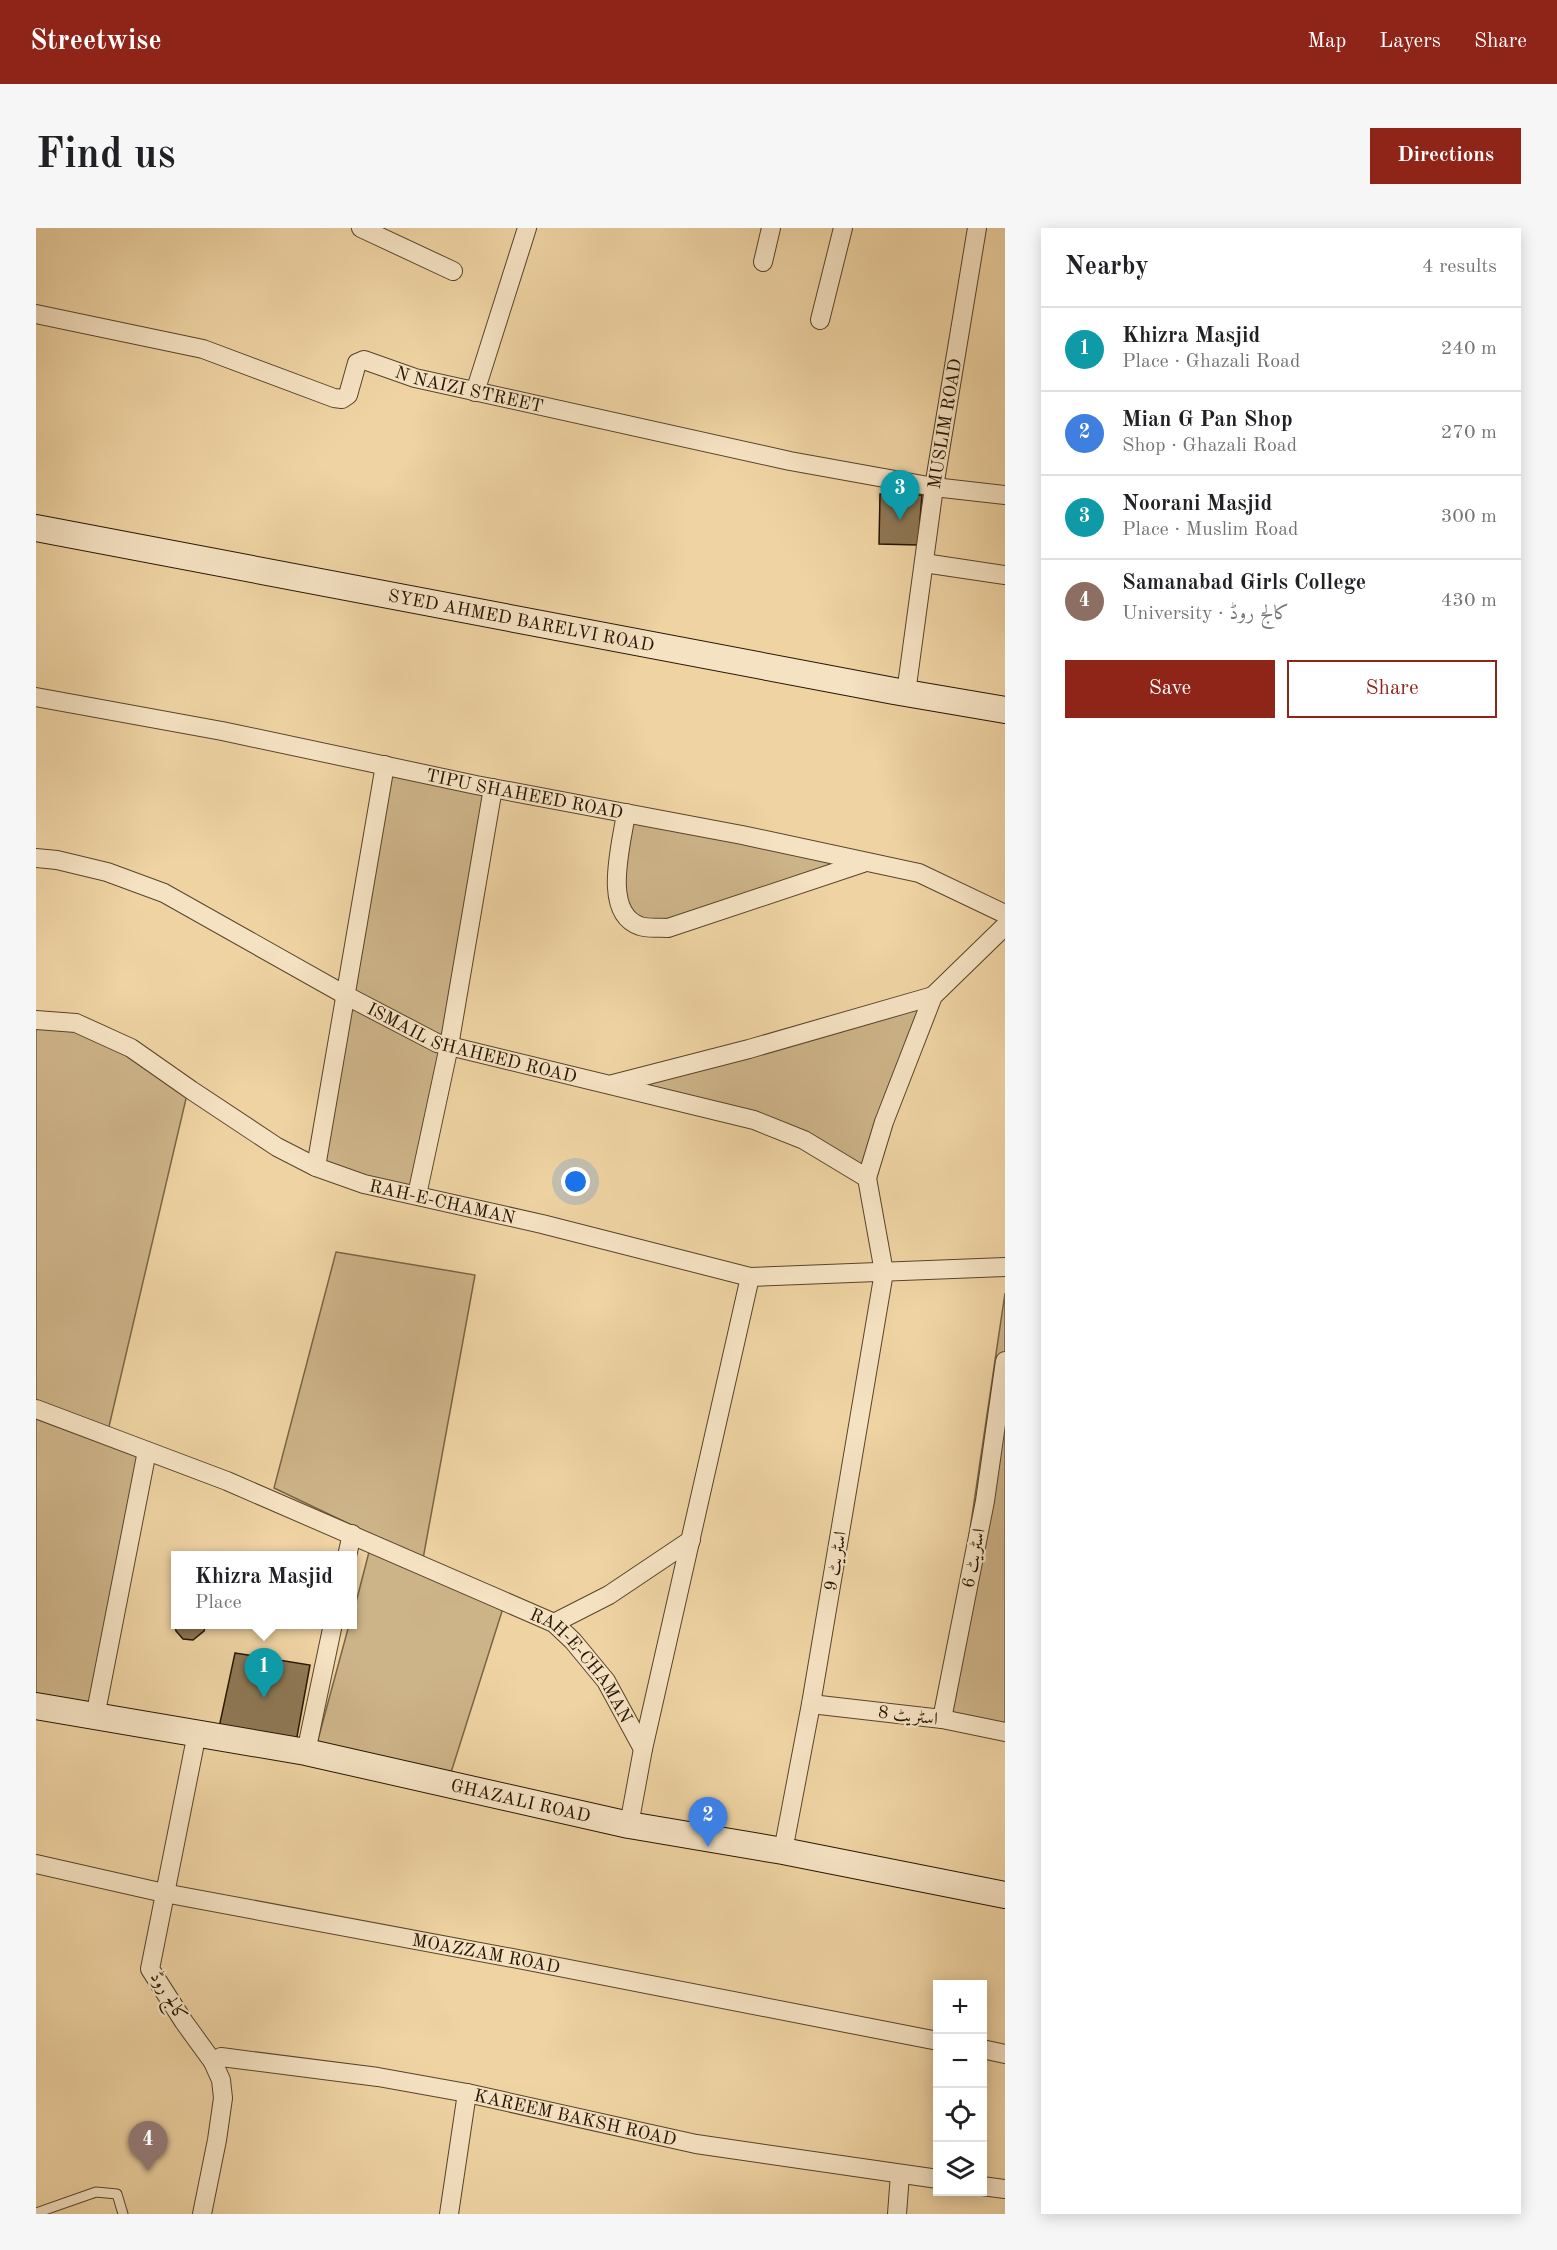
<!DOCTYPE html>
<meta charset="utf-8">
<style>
:root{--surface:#fff;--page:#f6f6f6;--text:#202124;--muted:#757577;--line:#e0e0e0;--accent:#8f2418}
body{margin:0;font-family:"Old Standard TT",Amiri,serif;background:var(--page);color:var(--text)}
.controls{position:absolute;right:18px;bottom:18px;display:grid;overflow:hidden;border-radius:0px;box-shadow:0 3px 15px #0003}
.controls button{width:54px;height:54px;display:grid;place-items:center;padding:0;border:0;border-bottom:2px solid var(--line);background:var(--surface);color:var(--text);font:30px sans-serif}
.you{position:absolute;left:540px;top:954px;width:21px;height:21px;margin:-15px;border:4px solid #fff;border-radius:50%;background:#1a73e8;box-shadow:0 0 0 9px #1a73e833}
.badge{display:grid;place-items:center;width:39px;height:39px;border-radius:50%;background:var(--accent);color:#fff;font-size:20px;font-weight:700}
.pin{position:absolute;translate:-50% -50px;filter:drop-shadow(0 2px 3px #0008)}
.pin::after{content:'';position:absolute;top:32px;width:21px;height:18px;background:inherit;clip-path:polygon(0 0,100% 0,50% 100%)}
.popup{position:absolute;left:135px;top:1323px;width:186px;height:78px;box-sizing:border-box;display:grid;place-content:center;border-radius:0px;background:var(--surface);filter:drop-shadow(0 2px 4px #0005);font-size:20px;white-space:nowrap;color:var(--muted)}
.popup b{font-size:22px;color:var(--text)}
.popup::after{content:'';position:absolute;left:50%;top:100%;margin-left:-12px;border:12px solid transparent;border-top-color:var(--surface)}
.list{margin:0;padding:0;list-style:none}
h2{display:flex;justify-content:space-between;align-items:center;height:78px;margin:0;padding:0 24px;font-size:26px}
h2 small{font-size:20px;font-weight:400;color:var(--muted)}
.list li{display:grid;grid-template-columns:39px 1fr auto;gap:18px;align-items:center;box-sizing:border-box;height:84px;padding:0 24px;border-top:2px solid var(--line)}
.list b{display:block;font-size:22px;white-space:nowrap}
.list p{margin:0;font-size:20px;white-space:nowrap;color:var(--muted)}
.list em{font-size:20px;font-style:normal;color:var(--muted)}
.actions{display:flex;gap:12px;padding:18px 24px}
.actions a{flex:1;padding:14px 0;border:2px solid var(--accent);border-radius:0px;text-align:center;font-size:21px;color:var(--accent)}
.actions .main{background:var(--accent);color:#fff}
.icon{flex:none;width:33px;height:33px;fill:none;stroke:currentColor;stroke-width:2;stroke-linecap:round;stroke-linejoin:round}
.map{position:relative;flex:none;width:969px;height:1986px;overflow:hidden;border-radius:0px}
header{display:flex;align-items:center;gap:36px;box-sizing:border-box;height:84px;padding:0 30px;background:var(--accent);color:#fff}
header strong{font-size:28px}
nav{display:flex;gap:33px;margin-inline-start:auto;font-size:21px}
.intro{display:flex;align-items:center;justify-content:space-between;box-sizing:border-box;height:144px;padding:0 36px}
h1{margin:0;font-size:42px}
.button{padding:15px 27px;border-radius:0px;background:var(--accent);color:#fff;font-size:21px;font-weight:700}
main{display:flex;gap:36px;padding:0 36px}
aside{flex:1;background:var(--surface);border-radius:0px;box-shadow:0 3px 15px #0003}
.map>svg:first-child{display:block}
.green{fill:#cdb388;stroke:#7a6445;stroke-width:1.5}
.building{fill:#8f7856;stroke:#261502;stroke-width:1.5}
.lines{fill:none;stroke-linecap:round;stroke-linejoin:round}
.lane-casing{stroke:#58442a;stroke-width:11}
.street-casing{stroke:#58442a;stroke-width:20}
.secondary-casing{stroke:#261502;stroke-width:28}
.lane{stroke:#f5e2c3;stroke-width:9}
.street{stroke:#f5e2c3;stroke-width:18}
.secondary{stroke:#f5e2c3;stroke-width:26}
.labels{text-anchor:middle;stroke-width:4.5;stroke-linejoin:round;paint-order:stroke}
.street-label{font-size:18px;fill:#261502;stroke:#f5e2c3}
</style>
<header>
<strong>Streetwise</strong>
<nav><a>Map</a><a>Layers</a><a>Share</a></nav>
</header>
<div class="intro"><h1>Find us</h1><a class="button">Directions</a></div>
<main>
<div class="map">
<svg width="969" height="1986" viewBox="0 0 969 1986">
<rect width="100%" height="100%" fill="#efd3a3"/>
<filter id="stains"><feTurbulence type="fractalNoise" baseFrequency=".00333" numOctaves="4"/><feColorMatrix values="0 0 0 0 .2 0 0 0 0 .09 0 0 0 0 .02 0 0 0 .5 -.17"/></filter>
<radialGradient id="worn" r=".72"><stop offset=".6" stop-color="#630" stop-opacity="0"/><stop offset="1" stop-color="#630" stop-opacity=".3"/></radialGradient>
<path class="green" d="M349 537 457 560 381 967 278 930Z
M590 585 829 634 605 699 580 658Z
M897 768 833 956 768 912 572 857Z
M0 790 33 795 153 858 71 1207 118 1226 64 1491 0 1478Z
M300 1024 439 1047 387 1331 238 1260Z
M969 1065V1504L906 1491Z
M334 1320 468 1377 412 1554 280 1519 313 1397 316 1396 317 1386Z"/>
<path class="building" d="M844 266 886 267 882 317 843 316Z
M140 1391V1396H170L168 1403 157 1412 147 1411 140 1403 139 1398Z
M199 1425 274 1437 260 1514 182 1504Z"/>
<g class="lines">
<g class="lane-casing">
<path id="lane" d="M0 1985 60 1964 81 1966 87 1986"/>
</g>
<g class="street-casing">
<g id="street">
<path d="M325 0 417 43"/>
<path d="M727 34 735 0"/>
<path id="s1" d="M0 86 167 121 298 170 306 171 312 167 321 135 328 132 379 150 754 233 898 259 969 267"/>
<path d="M784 92 807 0"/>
<path d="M439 164 491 0"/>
<path d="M888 335 969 347"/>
<path id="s2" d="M870 465 898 259 941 0"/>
<path id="s3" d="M0 469 186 503 440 557 706 607 883 645 969 686"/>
<path d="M590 585C586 615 565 685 604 698 612 701 623 699 632 700L827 635"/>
<path id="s4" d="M0 630 21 632 71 644 128 665 311 768 401 815 718 892 768 912 831 950 848 1044 775 1476 747 1623"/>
<path id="s5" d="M0 792 40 795 95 820 155 862 241 919 280 939 328 956 506 996 714 1049 969 1039"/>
<path d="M577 856 713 821 897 768"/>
<path d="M280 939 349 537"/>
<path d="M831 950 848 894 897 768 969 698"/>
<path d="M381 967 413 818 457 560"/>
<path id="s6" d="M0 1181 191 1253 518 1395 537 1413 570 1453 607 1521"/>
<path d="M311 1328 316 1306"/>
<path d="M518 1395 573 1367 655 1312"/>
<path d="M775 1476 906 1491 969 1504"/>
<path d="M59 1489 111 1223"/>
<path d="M906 1491 949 1273 969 1133"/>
<path d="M161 1505 114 1741 148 1794 177 1834 185 1852 187 1870 181 1912 166 1986"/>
<path d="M270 1524 297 1396"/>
<path d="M593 1597 607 1521 714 1049"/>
<path id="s7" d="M0 1636 128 1665 487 1732 902 1813"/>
<path d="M946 1821 969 1826"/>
<path id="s8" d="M177 1834 185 1829 342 1849 431 1865 660 1916 902 1951"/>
<path d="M946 1958 969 1961"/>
<path d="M413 1986 431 1865"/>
<path d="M861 1986 864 1946"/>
</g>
</g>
<g class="secondary-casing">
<g id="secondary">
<path id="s9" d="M0 300 858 463 969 482"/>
<path id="s10" d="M0 1478 270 1524 593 1597 747 1623 969 1667"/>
</g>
</g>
<use href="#lane" class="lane"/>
<use href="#street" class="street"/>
<use href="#secondary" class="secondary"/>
</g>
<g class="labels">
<g class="street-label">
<text dy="6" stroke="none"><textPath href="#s1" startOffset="476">N NAIZI STREET</textPath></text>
<text dy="6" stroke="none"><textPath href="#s2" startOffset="272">MUSLIM ROAD</textPath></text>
<text dy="6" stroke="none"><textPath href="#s9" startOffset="494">SYED AHMED BARELVI ROAD</textPath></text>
<text dy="6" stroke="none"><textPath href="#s3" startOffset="498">TIPU SHAHEED ROAD</textPath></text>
<text dy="6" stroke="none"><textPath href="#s4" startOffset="478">ISMAIL SHAHEED ROAD</textPath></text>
<text dy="6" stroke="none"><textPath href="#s5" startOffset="452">RAH-E-CHAMAN</textPath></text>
<text transform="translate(937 1330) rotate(-79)" y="6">اسٹریٹ 6</text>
<text transform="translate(799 1333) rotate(-80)" y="6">اسٹریٹ 9</text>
<text dy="6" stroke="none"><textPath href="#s6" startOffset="610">RAH-E-CHAMAN</textPath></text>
<text transform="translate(872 1487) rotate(7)" y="6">اسٹریٹ 8</text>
<text dy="6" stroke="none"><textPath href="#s10" startOffset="494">GHAZALI ROAD</textPath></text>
<text dy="6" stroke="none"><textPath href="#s7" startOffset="459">MOAZZAM ROAD</textPath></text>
<text transform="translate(133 1768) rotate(59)" y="6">کالج روڈ</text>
<text dy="6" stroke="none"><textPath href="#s8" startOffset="369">KAREEM BAKSH ROAD</textPath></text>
</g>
</g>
<rect width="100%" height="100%" filter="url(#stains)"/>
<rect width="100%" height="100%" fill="url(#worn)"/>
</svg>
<div class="controls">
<button>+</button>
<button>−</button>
<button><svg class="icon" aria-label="locate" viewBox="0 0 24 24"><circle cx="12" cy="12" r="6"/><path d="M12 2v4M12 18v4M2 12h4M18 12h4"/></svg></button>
<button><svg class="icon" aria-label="layers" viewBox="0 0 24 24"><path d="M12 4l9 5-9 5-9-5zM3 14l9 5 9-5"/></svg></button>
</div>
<div class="you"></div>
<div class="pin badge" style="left:228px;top:1470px;background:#0f9aa8">1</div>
<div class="popup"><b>Khizra Masjid</b>Place</div>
<div class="pin badge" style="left:672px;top:1619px;background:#3f7fe0">2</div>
<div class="pin badge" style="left:864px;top:292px;background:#0f9aa8">3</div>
<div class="pin badge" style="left:112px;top:1943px;background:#8d6e63">4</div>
</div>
<aside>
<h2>Nearby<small>4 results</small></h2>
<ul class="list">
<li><span class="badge" style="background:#0f9aa8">1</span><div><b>Khizra Masjid</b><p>Place · Ghazali Road</p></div><em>240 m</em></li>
<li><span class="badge" style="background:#3f7fe0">2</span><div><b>Mian G Pan Shop</b><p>Shop · Ghazali Road</p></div><em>270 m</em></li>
<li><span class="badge" style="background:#0f9aa8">3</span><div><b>Noorani Masjid</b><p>Place · Muslim Road</p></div><em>300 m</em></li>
<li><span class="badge" style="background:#8d6e63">4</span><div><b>Samanabad Girls College</b><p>University · کالج روڈ</p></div><em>430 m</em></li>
</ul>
<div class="actions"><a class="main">Save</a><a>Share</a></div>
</aside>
</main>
